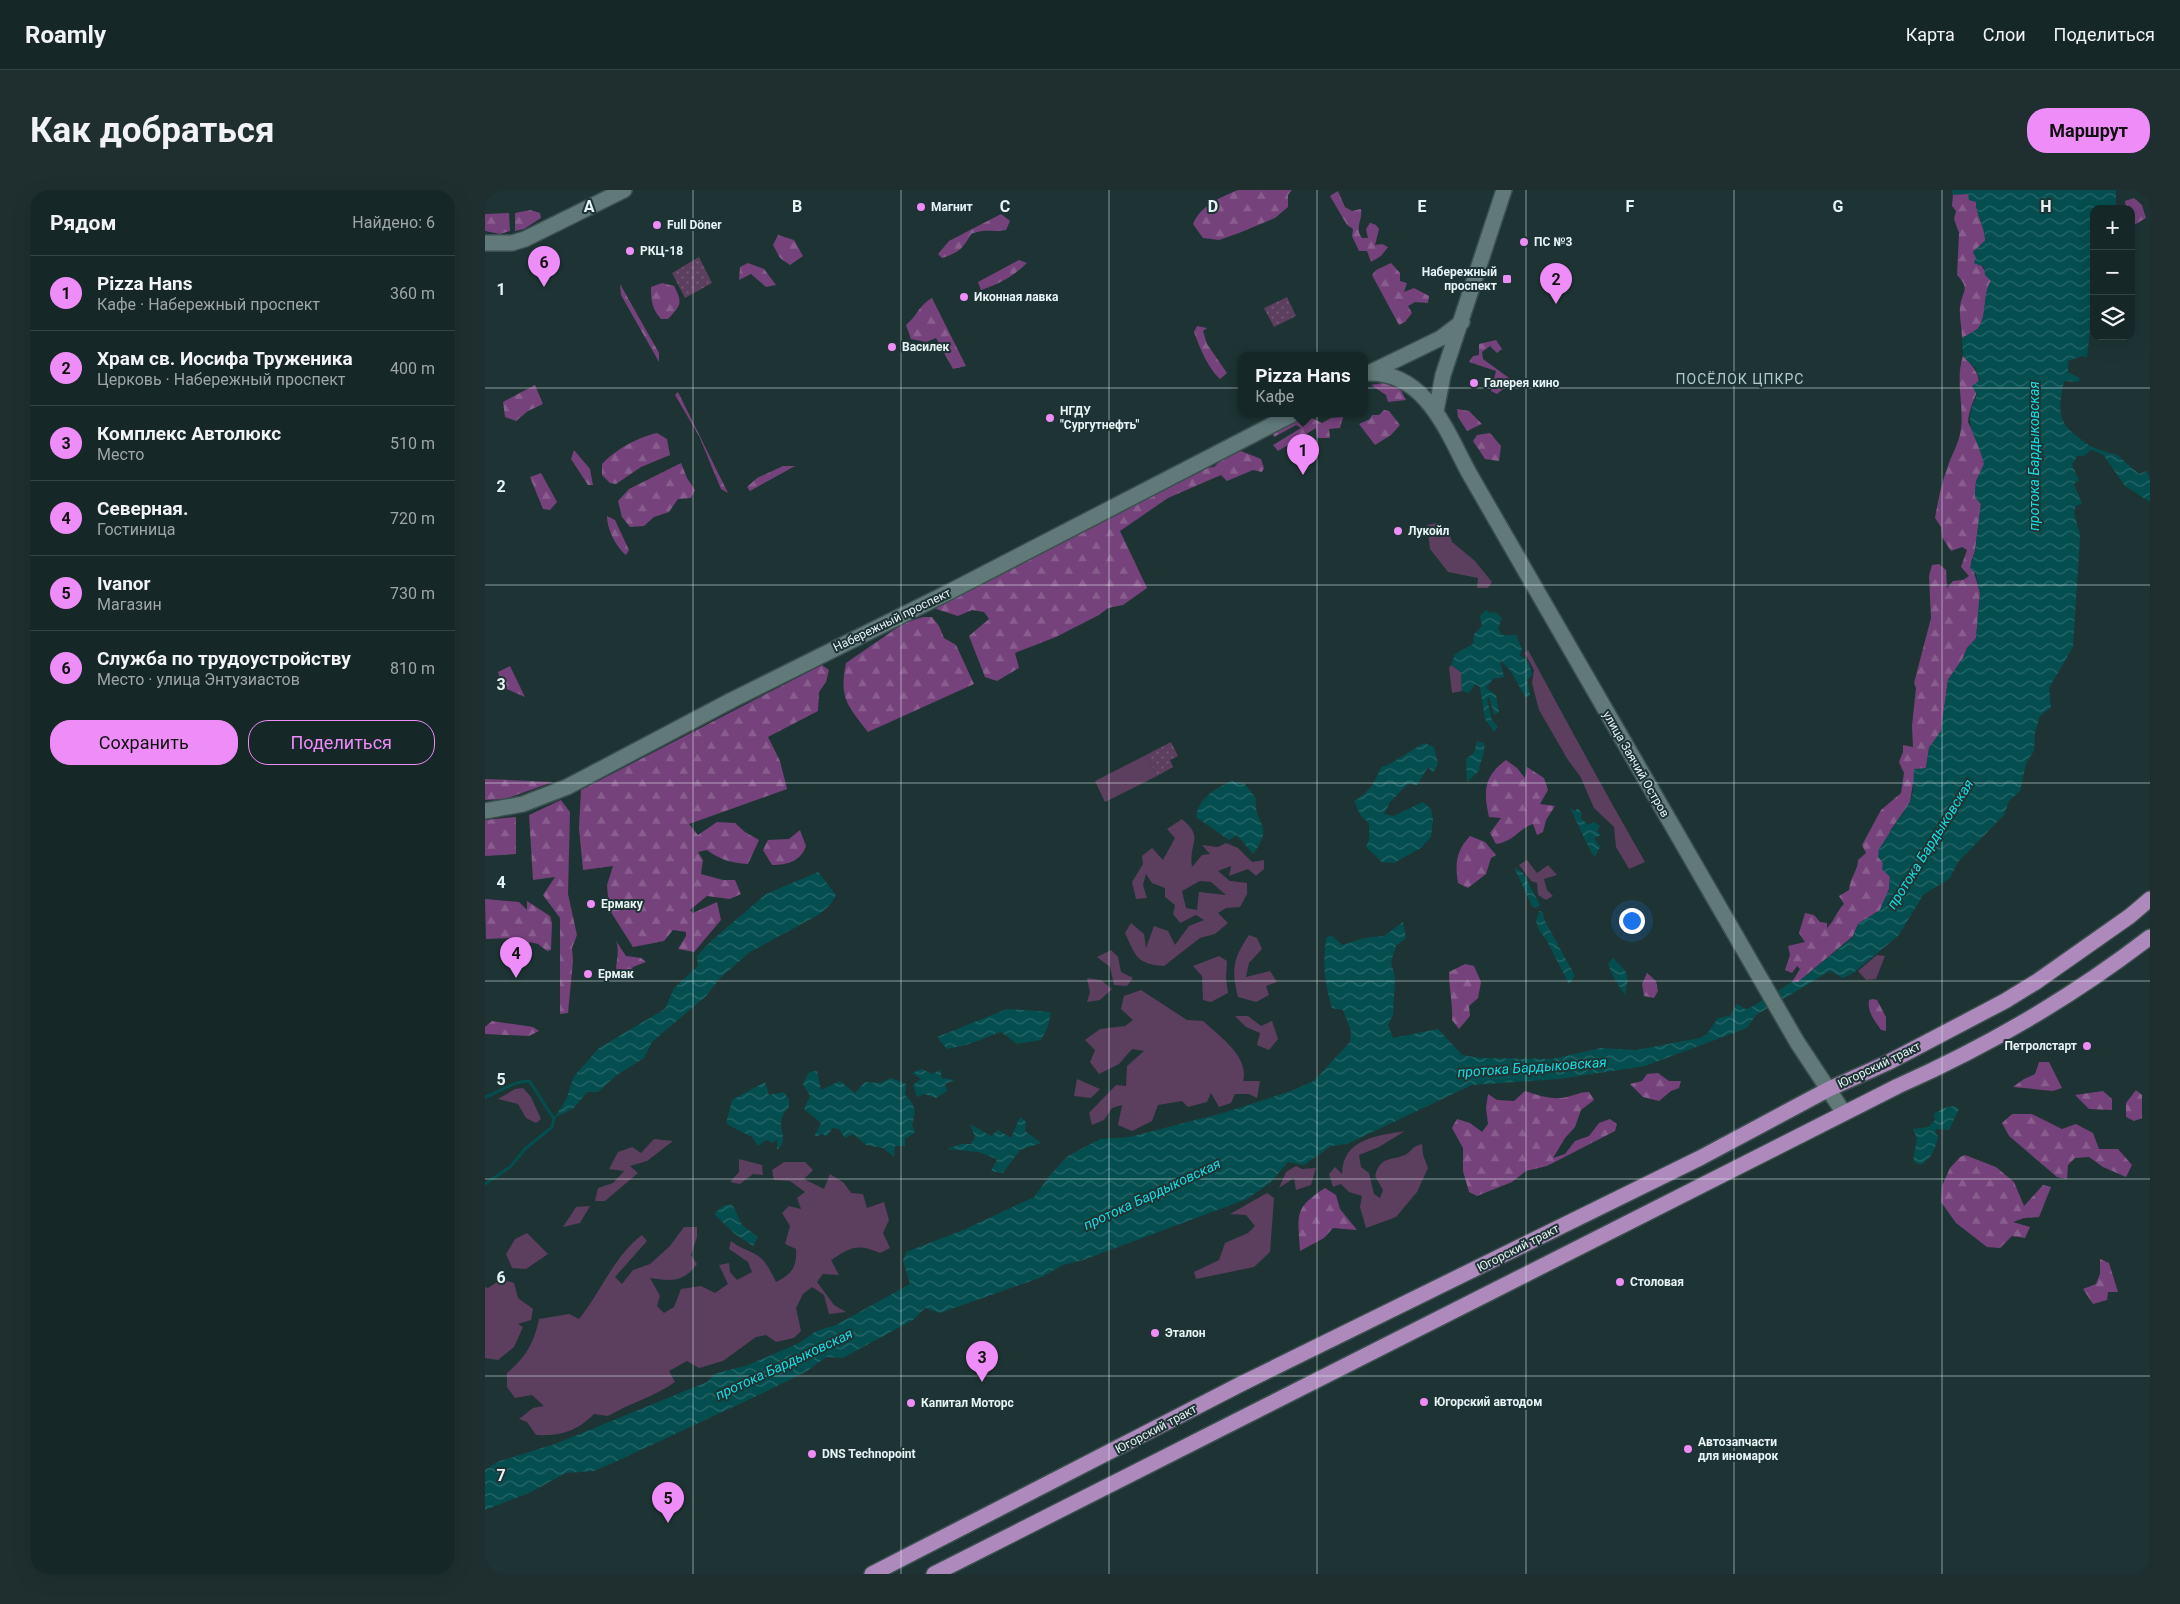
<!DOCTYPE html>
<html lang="ru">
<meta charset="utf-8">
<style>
:root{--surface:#162727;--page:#1f2f2f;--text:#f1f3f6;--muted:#9ea5a7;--line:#354444;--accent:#ee8cf8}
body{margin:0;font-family:Roboto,sans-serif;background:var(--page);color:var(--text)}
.controls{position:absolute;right:15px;top:15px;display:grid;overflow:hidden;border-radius:10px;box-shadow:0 5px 20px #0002}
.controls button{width:45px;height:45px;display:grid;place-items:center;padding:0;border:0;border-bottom:1px solid var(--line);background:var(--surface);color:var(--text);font:25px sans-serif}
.you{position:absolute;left:1146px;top:730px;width:18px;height:18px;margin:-12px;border:4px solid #fff;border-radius:50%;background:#1a73e8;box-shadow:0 0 0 8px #1a73e833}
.badge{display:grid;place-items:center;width:32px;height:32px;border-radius:50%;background:var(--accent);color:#111;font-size:16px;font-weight:700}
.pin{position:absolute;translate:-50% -41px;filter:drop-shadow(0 1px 2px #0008)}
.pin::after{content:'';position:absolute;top:26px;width:18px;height:15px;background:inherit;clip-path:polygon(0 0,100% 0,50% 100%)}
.popup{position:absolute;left:753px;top:162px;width:130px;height:65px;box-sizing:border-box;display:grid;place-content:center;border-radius:10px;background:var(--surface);filter:drop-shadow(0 1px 4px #0005);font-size:16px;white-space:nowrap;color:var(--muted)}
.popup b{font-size:19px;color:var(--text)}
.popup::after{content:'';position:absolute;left:50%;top:100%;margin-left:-10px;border:10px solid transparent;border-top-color:var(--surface)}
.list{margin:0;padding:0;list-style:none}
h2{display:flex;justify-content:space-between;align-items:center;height:65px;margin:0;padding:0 20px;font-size:21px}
h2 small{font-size:16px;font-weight:400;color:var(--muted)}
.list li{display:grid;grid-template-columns:32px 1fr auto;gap:15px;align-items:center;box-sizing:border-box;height:75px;padding:0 20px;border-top:1px solid var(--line)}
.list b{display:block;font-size:19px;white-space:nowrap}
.list p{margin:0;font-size:16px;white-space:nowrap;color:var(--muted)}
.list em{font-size:16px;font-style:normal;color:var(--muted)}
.actions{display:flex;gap:10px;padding:15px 20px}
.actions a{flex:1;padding:11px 0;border:1px solid var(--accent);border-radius:20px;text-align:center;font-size:18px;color:var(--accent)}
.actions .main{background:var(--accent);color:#111}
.icon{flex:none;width:28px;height:28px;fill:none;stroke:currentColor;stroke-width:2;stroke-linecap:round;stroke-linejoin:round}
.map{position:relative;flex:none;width:1665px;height:1384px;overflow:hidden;border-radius:20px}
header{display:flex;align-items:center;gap:30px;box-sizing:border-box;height:70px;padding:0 25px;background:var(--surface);border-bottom:1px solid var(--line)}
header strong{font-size:24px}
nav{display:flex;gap:28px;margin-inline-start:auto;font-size:18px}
.intro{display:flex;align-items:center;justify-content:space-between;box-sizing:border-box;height:120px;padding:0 30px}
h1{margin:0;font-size:35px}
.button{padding:12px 22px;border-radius:20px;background:var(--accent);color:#111;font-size:18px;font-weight:700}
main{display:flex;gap:30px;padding:0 30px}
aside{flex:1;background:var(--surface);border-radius:20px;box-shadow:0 5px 20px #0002}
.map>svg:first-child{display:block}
.grass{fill:#5c3e5f;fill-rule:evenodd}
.forest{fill:url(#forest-firs)}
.park{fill:url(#park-dots)}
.water{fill:url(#water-waves)}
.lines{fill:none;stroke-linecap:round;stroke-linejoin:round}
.stream{stroke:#044e50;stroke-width:3}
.secondary-casing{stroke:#3c4f50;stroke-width:18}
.primary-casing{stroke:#3c4f50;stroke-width:18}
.secondary{stroke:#617979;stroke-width:15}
.primary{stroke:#ad89bc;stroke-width:15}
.grid{fill:none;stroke:#e7f3f4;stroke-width:1;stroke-opacity:0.55}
.poi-dot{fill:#ee8cf8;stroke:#1e3434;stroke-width:2}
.labels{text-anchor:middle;stroke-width:4;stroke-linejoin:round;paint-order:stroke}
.poi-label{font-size:12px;font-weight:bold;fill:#e7f3f4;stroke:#1e3434;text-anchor:start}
.street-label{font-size:12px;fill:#e7f3f4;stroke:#1e3434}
.neighbourhood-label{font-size:14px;letter-spacing:1px;fill:#b1cacb;stroke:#1e3434}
.water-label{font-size:14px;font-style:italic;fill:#14dce3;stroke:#1e3434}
.grid-label{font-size:16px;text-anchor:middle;font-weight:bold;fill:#e7f3f4;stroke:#1e3434;stroke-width:4;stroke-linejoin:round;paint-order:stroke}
</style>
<header>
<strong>Roamly</strong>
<nav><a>Карта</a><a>Слои</a><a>Поделиться</a></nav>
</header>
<div class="intro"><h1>Как добраться</h1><a class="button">Маршрут</a></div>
<main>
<aside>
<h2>Рядом<small>Найдено: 6</small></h2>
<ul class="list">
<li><span class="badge">1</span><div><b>Pizza Hans</b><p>Кафе · Набережный проспект</p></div><em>360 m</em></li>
<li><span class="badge">2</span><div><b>Храм св. Иосифа Труженика</b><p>Церковь · Набережный проспект</p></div><em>400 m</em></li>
<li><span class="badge">3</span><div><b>Комплекс Автолюкс</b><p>Место</p></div><em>510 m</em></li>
<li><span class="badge">4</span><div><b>Северная.</b><p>Гостиница</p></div><em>720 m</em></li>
<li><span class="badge">5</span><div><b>Ivanor</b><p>Магазин</p></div><em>730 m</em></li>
<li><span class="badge">6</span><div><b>Служба по трудоустройству</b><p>Место · улица Энтузиастов</p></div><em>810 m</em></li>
</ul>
<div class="actions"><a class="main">Сохранить</a><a>Поделиться</a></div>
</aside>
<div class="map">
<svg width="1665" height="1384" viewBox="0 0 1665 1384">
<defs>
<pattern id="forest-firs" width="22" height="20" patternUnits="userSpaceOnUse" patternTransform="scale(1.25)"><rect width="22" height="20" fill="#75427b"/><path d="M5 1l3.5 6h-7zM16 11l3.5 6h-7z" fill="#895e8e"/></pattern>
<pattern id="park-dots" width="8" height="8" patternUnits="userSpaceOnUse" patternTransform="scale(1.25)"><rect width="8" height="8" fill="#5c3e5f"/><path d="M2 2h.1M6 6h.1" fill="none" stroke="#735a77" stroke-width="1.8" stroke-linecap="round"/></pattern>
<pattern id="water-waves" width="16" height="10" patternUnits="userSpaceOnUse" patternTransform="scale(1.25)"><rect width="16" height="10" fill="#044e50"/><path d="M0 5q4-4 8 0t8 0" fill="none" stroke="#29686a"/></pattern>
</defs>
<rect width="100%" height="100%" fill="#1e3434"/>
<path class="grass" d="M951 333 963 339 967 352 990 371 1007 392 1003 398H992L993 388 963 382 945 359 942 335Z
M1043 460C1081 531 1120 602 1160 672L1144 679 1131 657 1129 637 1109 618 1095 586 1083 570 1054 520 1047 493 1049 480 1040 463Z
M966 475 976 482 977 501 967 503 964 478Z
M661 565 672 586 620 612 610 591Z
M697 629C720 648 703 653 707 677L717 665 725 664 717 655 733 657 741 653 753 658 767 672 779 670V679L771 686 763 679 744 686 746 676 733 681 745 691 762 693V704L755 717 741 718 733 723 743 733 730 744 715 748 679 776C651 774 651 766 640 743L646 733 659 744 661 758 669 736 683 741 690 755 704 736 719 730 711 725 695 733 688 724 690 715 680 707V698L667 693 661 684 658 695 662 708 651 709 647 692 658 674 657 666 667 658 678 670 690 648 682 639ZM715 691 726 692 741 705 714 702 712 720 701 718 697 701Z
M1042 670 1052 683 1063 675 1072 685 1059 689 1062 700 1068 706 1061 710 1053 705 1052 693 1046 691 1034 675Z
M764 745 772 748 777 759 764 773 761 787 785 781 792 792 781 796 784 805 771 812 753 807C746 780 748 768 764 745Z
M626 760 633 767 636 782 648 788 642 796 629 795 625 777 612 767Z
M1392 765 1400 766 1391 789 1381 790 1373 781Z
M734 766 742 771 741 788 743 803 726 812 718 810 717 786 708 776Z
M602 788 616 790 627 799 615 810 602 812 605 802Z
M656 800 702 830 718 831C734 846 765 867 758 891H775L772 908 764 904H750L746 913 734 917 726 903 722 912 703 917 697 911 673 915 667 931 647 941 633 935 637 915 627 918 619 930 607 935 604 923 631 895 641 896 642 876 659 861 647 859 634 874 614 884 605 872 610 860 600 850 615 839 640 836 648 830 636 819 639 806Z
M750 826H763L776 836 787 831 793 849 784 860 772 855 775 843 761 837Z
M592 889 615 899 606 908 589 906Z
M38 898 46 907 56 929 51 933 41 928 33 914 13 909 30 899Z
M920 941 894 957 874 965 876 977 884 983 889 1004 895 1008 898 1000 890 986C895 966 906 971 920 965 927 961 927 956 937 954L938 965 943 978 932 1002 911 1027 881 1038 875 1017 877 1006 864 1002 856 994 848 997 844 984 850 977 857 984C858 948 892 946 920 941Z
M169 949 188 951 162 971 145 976 153 983 120 1011H110L113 998 128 993 139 981 124 979 133 962 147 957 156 963Z
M254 969 277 975 278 985 268 984 255 994 245 992 254 982Z
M299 972H320L328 980 319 989 339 999 345 984 359 993 366 1003 378 1004 382 1018 399 1012 404 1030 398 1043 405 1058 395 1063C372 1053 366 1057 346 1070L354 1085 338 1084 332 1092 349 1115 361 1122 344 1124 339 1105 327 1097 318 1104 311 1118 316 1141 309 1148 291 1152 281 1145 271 1147 238 1171 214 1178 202 1171 184 1181 190 1192C169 1207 145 1213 123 1226L109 1224C91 1242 75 1246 51 1245L42 1232 34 1229 48 1218 59 1216 47 1205 30 1208 22 1197V1183C41 1167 49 1153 54 1129L84 1124 94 1129C116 1102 129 1066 157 1045L162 1051 130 1087 137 1094 148 1080 165 1074 185 1056 199 1037H212V1047L206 1065 212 1074C198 1093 186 1091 165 1088L175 1106 172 1116 179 1123 189 1117 196 1099 216 1096 230 1103 243 1094 234 1075 244 1073 245 1082 252 1090 267 1082 263 1072 244 1059 246 1051C256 1059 259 1058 270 1064 280 1069 286 1082 291 1092 307 1084 312 1077 311 1059L300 1054 305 1036 297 1023 304 1016 316 1019 312 1008 320 1002 305 991 289 990 287 980Z
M811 976 817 979 831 978 826 995 811 1000 809 988 794 998 801 982Z
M782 1003 789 1008 785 1062 769 1077 711 1089 709 1082 734 1070 740 1053 763 1043 770 1036 761 1025 745 1024Z
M105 1016 95 1033 78 1037 91 1017Z
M42 1043 63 1064 41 1079 27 1078 21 1064 30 1049Z
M17 1089 29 1093 33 1108 48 1119 46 1130 33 1134 38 1137 29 1157 13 1170 0 1168V1097L3 1098Z"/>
<path class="forest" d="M753 0H807L803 5V17L790 28 754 43 734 50 718 48 708 34C715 16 736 7 753 0Z
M853 1 860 17 867 21 876 19C878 31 869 37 877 48H883L881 39 885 33 891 35 894 39 890 55 897 54 903 57 896 66 886 72 882 61H874L867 46 868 39 862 35 845 6Z
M1474 3 1483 4 1491 12C1491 25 1501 39 1500 51L1488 62 1506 91C1497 103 1503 132 1491 140 1487 143 1482 145 1477 148 1477 138 1474 127 1475 117 1477 100 1486 100 1472 85L1474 43 1469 29 1471 21 1467 16 1468 5Z
M1649 8 1657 15 1661 28 1649 35 1646 34V19H1641L1640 11Z
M45 20 55 23 56 28 39 39 30 41V23Z
M24 23 25 41 15 44 0 41V24Z
M516 24 525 31 521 40C506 43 503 38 486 44 478 59 473 63 457 68L453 64 464 51Z
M293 45 309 50 318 66 305 75 295 68 288 55Z
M534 70 542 73C529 86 514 94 496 100L493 92Z
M263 73 279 79 291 95 281 97 266 84 254 90 255 77Z
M906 73 915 83V91L922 93 919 102 929 98 944 106 943 113 930 112 923 116 927 123 920 132 914 135 887 85 891 80Z
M177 93 189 96C198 113 196 115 183 129H176C167 119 166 111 166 97Z
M135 94 174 163V172L136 105Z
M447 108 481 176 468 179 451 148 441 152 426 149 421 135C433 125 433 116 447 108Z
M712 136 722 138 718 141 722 154 742 183 735 189C722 177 715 158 709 142Z
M1011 150 1017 159 1012 163 1005 156 997 162 998 169 1024 188 1023 195 1012 204 1006 201 1011 181 984 172 988 166 994 165V154Z
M1478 166C1508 195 1487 199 1483 232L1495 257 1500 275 1491 291 1490 307 1496 314 1490 361 1486 372 1495 403 1491 449 1482 458 1478 468 1463 490 1456 541 1444 558 1441 578 1428 593 1425 612 1405 641 1398 673 1405 687 1404 699 1395 720 1373 734 1368 746 1313 792H1307L1315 779 1312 776 1307 783 1300 780 1305 765 1303 756 1320 752 1314 743 1320 723 1329 725 1335 732 1342 733V738C1349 732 1351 722 1359 714L1354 706 1364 700C1365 688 1373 680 1373 670L1381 663 1377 655 1396 620 1416 603 1419 583 1414 572 1418 562V555L1428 557 1427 536 1431 498 1429 493 1446 428 1444 386 1447 375 1454 374 1461 380 1462 398 1468 391 1478 390 1484 386 1476 377 1482 360 1477 357 1466 361 1457 347 1456 337 1450 328C1453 311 1456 295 1462 279 1466 265 1474 254 1476 239 1479 215 1470 190 1478 166Z
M898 193 914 197 921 210 903 212 901 205 886 195Z
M50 195 58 214 43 221 31 231 20 227 18 212Z
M193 202 243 303 236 299 214 246 190 205Z
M972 219 984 221 997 234 982 241 973 227Z
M899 220 904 221 915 235 906 245 890 255 874 234 885 229 887 225H894Z
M821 225 837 233 846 228 858 227 855 238 844 239 845 248H832L831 238 793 261 788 255 816 238 811 235 789 247 788 242Z
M172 243 182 249 185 265 156 277 131 294 125 293 117 285V274C130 260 153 247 172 243Z
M1005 243 1016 256 1014 271 1000 269 988 251 992 245Z
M89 260 105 279 108 295H103L86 269Z
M756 261 776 269 779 278 777 282 768 280 742 291 736 285 683 308 635 341 662 398 638 415 623 418 614 425 571 447 530 463 534 478 512 491 500 487 484 446 504 429 499 422 487 420 473 426 451 419 455 414 504 391 696 286H708L718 278 729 277 739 267Z
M196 273 202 288 210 300 206 308 193 309 184 322 169 327 159 336 145 337 137 327 133 311 144 299Z
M298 276H310L265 301 262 297 272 288Z
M56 283 72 312 65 320 58 319 45 287Z
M122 326 130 330 144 360 141 365C131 357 122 339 122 326Z
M438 427H447L454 436 459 448 471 455 489 494 383 542C362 515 354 508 361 473L419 433Z
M337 475 344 480 341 492 334 502 333 521 283 547 295 571 302 599 204 634 213 645 232 632 250 633 260 642 274 650 263 674C247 673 235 670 222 660L213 662 218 670 216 684 238 690H250L256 704 245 709 222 706 205 720 208 723 232 712 236 730 209 762 193 759 201 746V742L188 740 179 751 148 757 124 719 122 695 128 676 98 680 94 638 96 600Z
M25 476 40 507 17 497 13 482Z
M1021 570 1032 578 1040 588 1042 577 1059 588 1063 600 1055 614 1070 616 1061 630 1058 642 1052 645 1048 634C1031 640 1032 650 1011 654L1005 643 1016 628 1004 627C998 601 999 586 1021 570Z
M0 589 68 592 20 609 0 610Z
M76 610 85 622 83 704 92 745 87 758 88 771 83 823 75 824V728L58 705 70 687 48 690 44 625Z
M31 627V664L0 666V630Z
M315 640 321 656C316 671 303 675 287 675L278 660 283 650 304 649Z
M985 646 1000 652 1011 665 1006 668 1001 684 983 698 973 693C970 673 971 661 985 646Z
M0 709 34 712 42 720V711L65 726 67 733 66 760 62 761 53 754 45 752 42 757 33 756 24 748 1 749Z
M131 751 141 766 156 768 161 772 148 777 143 785 131 782C131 771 135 761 131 751Z
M980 774 989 776 996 792 993 808 984 816 985 826 974 839 967 830C968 814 964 799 964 782Z
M1162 783 1171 791 1173 801 1169 808 1159 806 1157 794Z
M1388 809 1392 810 1401 827V841L1396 840C1390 831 1382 822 1384 810Z
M7 831 48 837 54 841 44 846 0 844V837Z
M1554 872H1564L1577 898 1568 901 1528 897 1539 889 1550 884Z
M1173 883 1184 891H1196L1194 898 1186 901 1174 911 1158 907 1145 894 1157 891 1162 884Z
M1651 900 1657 905V928L1649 931 1641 927V913Z
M1040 901C1052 905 1064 909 1076 908 1086 907 1093 902 1104 902L1109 910 1096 920 1090 937 1080 948 1068 968 1080 964 1090 951 1104 946 1114 933 1125 929 1132 934 1130 941 1062 976 1041 981 1027 992 992 1006 984 1002 978 981V958L967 938 972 929 985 933 997 942 1003 934 1001 918 1003 904 1012 910 1029 911Z
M1618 901 1627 909V920L1604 919 1590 905Z
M1527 924H1547L1577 939 1591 934 1608 943 1614 959H1633L1647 975 1641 987 1618 977 1604 967 1590 968 1583 975 1582 989 1572 987 1524 946 1517 933Z
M1480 965 1511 977 1529 992 1539 1016 1558 995 1566 997 1554 1027 1539 1028 1528 1032 1545 1037 1540 1048 1527 1046 1515 1058 1502 1057 1471 1033 1456 1012 1457 996 1465 978 1475 967Z
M840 998 851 1005 855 1019 872 1040 848 1038 839 1048 815 1061C813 1026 808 1018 840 998Z
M1615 1069 1624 1073 1633 1102H1623L1622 1110 1608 1114 1598 1099 1611 1094 1615 1084Z"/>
<path class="park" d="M214 67 227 93 200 108 187 83Z
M802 107 811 126 789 137 779 118Z
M686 552 693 566 685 570 688 577 672 586 661 565Z"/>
<path class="water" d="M1467 0H1631V19H1609V107L1602 167 1597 166 1583 171V182L1595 188 1593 192 1579 191C1570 232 1577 236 1608 258L1599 266H1592L1587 275 1594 290 1589 294 1597 314 1591 316 1589 322 1595 346 1588 457 1564 498 1566 517 1555 526 1550 542 1549 561 1541 573 1535 601 1524 611 1519 625 1473 672 1465 688 1438 705 1414 745 1368 783 1358 788 1345 781 1271 825 1262 838 1160 876 1074 889 987 895 862 954 846 956 819 975 803 972 786 992 762 1009 598 1070 578 1075 557 1087 455 1123 440 1118 428 1130 376 1158 358 1168 341 1167 322 1181 282 1201 130 1272 109 1281 81 1283 44 1303 0 1320V1280L12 1272 70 1254 222 1192 229 1184 263 1175 314 1153 331 1141 351 1135 425 1094 418 1071 421 1062 478 1040 549 1007 566 984 583 966 615 949 645 947 741 922 806 901 829 891 865 852 866 841 858 820 847 818C839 790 838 777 841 748L846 745 857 755 879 748 899 746 918 732 921 748 911 756 906 772 910 787 908 825 903 835 908 848 953 839 977 865 995 868 1067 869 1116 858 1151 860 1215 848 1222 844 1233 828 1245 826 1252 814 1260 819 1265 818 1307 792H1313L1368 747 1373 734 1395 720 1404 699 1405 687 1397 679 1398 673 1393 667 1394 659 1425 612 1428 602 1429 579 1441 578 1444 558 1456 541 1463 490 1478 468 1482 458 1491 448 1495 403 1491 384 1485 378 1490 361 1496 314 1490 307 1491 291 1499 274C1492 243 1476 237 1492 205L1487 196 1495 190 1491 179 1478 166 1477 148C1482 145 1487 143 1491 140 1503 132 1497 103 1506 91L1500 85 1499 77 1489 73 1491 68 1488 62 1500 51C1501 39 1491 25 1491 12L1484 10 1483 4 1468 5Z
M1615 260 1632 265 1654 284 1662 281 1665 290V312L1640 296Z
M1001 420 1005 423 1010 422 1017 428 1013 439 1017 445H1031L1037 459 1035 465 1044 473 1047 485 1042 490 1045 505 1041 508 1025 480 1015 470 1019 487 1008 489 1001 498 1011 505 1014 522 1009 525 1004 507 1002 509 1007 530 1013 537 1009 542 1000 529 995 497 990 494 984 503 977 501 976 482 966 475 970 464 988 454 989 444 997 436 995 426Z
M992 551 999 553C1001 564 995 570 994 581L982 592 981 569 989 563Z
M939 553 949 557 953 574 948 583 943 577 932 595 923 594 905 612 899 624 908 626 938 612 946 619 948 629 946 647 936 658 909 673 897 672 881 657 884 650V633L876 626 869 611C884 603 890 592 896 577L903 575Z
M747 591 760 594 771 609C768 636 791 633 768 664L752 645 744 650 711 627C714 607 730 599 747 591Z
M1085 618 1090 621 1093 618 1097 624 1096 628 1103 635 1108 632 1115 636 1112 641 1116 645 1109 648 1115 657 1110 667 1106 662Z
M1029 677 1038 683 1055 715 1051 718 1047 716Z
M333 682 351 705 345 715 333 725 265 762 235 788 221 806 167 852 159 868 132 885 113 902H102L89 918 69 928 81 910 89 886 114 858 180 819 189 798 213 776 212 766 225 752 281 704Z
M1054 721 1058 722 1059 729 1090 786 1084 794 1061 749 1054 740 1051 731Z
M1128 768C1143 784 1145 781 1140 805L1129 788 1123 774Z
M522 819 566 822 563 836 556 850 532 854 516 842 481 855 462 859 452 847Z
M437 879 447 884 455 880 457 888 470 890 460 894 462 901 451 908 439 904 432 907 428 895 436 889 427 883Z
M332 881 336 900 355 891 370 903 380 892 395 893 406 888 421 894 420 905C431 915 431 922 427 935L430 942 420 949V956H410L409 967 398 958 381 955 368 944 360 948 354 939 348 938 341 947 338 944 329 947 336 933 319 919 325 906 318 894 324 882Z
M280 892 284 905 299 902 304 910V917C285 937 308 946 292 960V949L288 953 281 950 273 956 267 947 241 934 247 910Z
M1469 916 1474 919 1464 940 1451 939 1450 943 1453 946C1451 958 1446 970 1435 975L1428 971 1432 948 1428 939 1443 937 1450 930 1449 924 1459 918Z
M535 927 541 932 540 941 556 953 535 960 518 983 506 981 512 969 494 962 462 959 476 954H486L490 947 485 934 506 946 513 940 526 948Z
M247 1014 257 1035 273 1047 268 1056 250 1044 229 1024 238 1016Z"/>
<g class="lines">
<path class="stream" d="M1606 258 1620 264
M0 907C14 902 31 890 44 891 54 903 59 916 69 928L67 937 40 959 25 977 0 994"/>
<g class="secondary-casing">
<path id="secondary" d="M0 53H27L40 49 139 0
M884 183C941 183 961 240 984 283L1312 852 1359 923
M884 183 956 148 977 132
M951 221 958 185 1019 0
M0 621 38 614 82 597 247 510 462 403 808 224"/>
</g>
<g class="primary-casing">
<path id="primary" d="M387 1384 756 1194 1215 968 1344 899 1402 873 1520 811 1551 792 1645 726 1665 709
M449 1384 1413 896C1503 856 1587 807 1665 747"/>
</g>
<use href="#secondary" class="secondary"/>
<use href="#primary" class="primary"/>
</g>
<path class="grid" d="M208 0V1384M416 0V1384M624 0V1384M832 0V1384M1041 0V1384M1249 0V1384M1457 0V1384M0 198H1665M0 395H1665M0 593H1665M0 791H1665M0 989H1665M0 1186H1665"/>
<g class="poi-dot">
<circle cx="436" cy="17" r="5"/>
<circle cx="172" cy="35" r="5"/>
<circle cx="1039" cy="52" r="5"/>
<circle cx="145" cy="61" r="5"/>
<rect x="1017" y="84" width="10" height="10" rx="2.5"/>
<circle cx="479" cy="107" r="5"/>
<circle cx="407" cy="157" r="5"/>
<circle cx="989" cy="193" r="5"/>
<circle cx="565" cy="228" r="5"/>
<circle cx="913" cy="341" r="5"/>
<circle cx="106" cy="714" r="5"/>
<circle cx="103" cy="784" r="5"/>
<circle cx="1602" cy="856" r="5"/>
<circle cx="1135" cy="1092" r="5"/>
<circle cx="670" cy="1143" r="5"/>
<circle cx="939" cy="1212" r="5"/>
<circle cx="426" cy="1213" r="5"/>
<circle cx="1203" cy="1259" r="5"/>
<circle cx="327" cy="1264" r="5"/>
</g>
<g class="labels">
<g class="poi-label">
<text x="446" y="21">Магнит</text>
<text x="182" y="39">Full Döner</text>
<text x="1049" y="56">ПС №3</text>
<text x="155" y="65">РКЦ-18</text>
<text x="1012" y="86" text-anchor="end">Набережный<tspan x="1012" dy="14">проспект</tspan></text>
<text x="489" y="111">Иконная лавка</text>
<text x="417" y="161">Василек</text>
<text x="999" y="197">Галерея кино</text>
<text x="575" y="225">НГДУ<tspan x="575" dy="14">"Сургутнефть"</tspan></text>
<text x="923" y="345">Лукойл</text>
<text x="116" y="718">Ермаку</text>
<text x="113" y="788">Ермак</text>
<text x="1592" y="860" text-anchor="end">Петролстарт</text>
<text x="1145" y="1096">Столовая</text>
<text x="680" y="1147">Эталон</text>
<text x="949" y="1216">Югорский автодом</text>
<text x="436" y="1217">Капитал Моторс</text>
<text x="1213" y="1256">Автозапчасти<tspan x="1213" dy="14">для иномарок</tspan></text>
<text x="337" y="1268">DNS Technopoint</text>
</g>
<g class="street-label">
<text transform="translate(407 430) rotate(-26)" y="4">Набережный проспект</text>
<text transform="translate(1151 574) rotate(60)" y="4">улица Заячий Остров</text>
<text transform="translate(1394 875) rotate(-26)" y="4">Югорский тракт</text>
<text transform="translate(1033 1058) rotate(-27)" y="4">Югорский тракт</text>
<text transform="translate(671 1239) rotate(-28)" y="4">Югорский тракт</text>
</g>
<g class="neighbourhood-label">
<text x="1255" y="194">ПОСЁЛОК ЦПКРС</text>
</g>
<g class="water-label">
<text transform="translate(1549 266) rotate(-90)" y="5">протока Бардыковская</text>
<text transform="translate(1445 654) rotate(-58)" y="5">протока Бардыковская</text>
<text transform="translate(1047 877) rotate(-4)" y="5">протока Бардыковская</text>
<text transform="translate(667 1004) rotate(-25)" y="5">протока Бардыковская</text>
<text transform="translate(299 1174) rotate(-25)" y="5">протока Бардыковская</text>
</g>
</g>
<g class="grid-label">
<text x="104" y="22">A</text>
<text x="312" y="22">B</text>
<text x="520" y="22">C</text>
<text x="728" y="22">D</text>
<text x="937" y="22">E</text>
<text x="1145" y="22">F</text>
<text x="1353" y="22">G</text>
<text x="1561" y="22">H</text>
<text x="16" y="105">1</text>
<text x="16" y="302">2</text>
<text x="16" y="500">3</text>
<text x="16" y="698">4</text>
<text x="16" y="895">5</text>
<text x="16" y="1093">6</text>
<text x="16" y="1291">7</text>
</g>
</svg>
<div class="controls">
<button>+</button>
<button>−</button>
<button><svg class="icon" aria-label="layers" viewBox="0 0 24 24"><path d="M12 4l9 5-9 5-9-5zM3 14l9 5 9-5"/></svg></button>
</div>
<div class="you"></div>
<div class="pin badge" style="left:818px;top:285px">1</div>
<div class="popup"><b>Pizza Hans</b>Кафе</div>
<div class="pin badge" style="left:1071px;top:114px">2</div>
<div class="pin badge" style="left:497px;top:1192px">3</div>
<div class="pin badge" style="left:31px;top:788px">4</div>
<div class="pin badge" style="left:183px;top:1333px">5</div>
<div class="pin badge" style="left:59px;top:97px">6</div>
</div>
</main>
